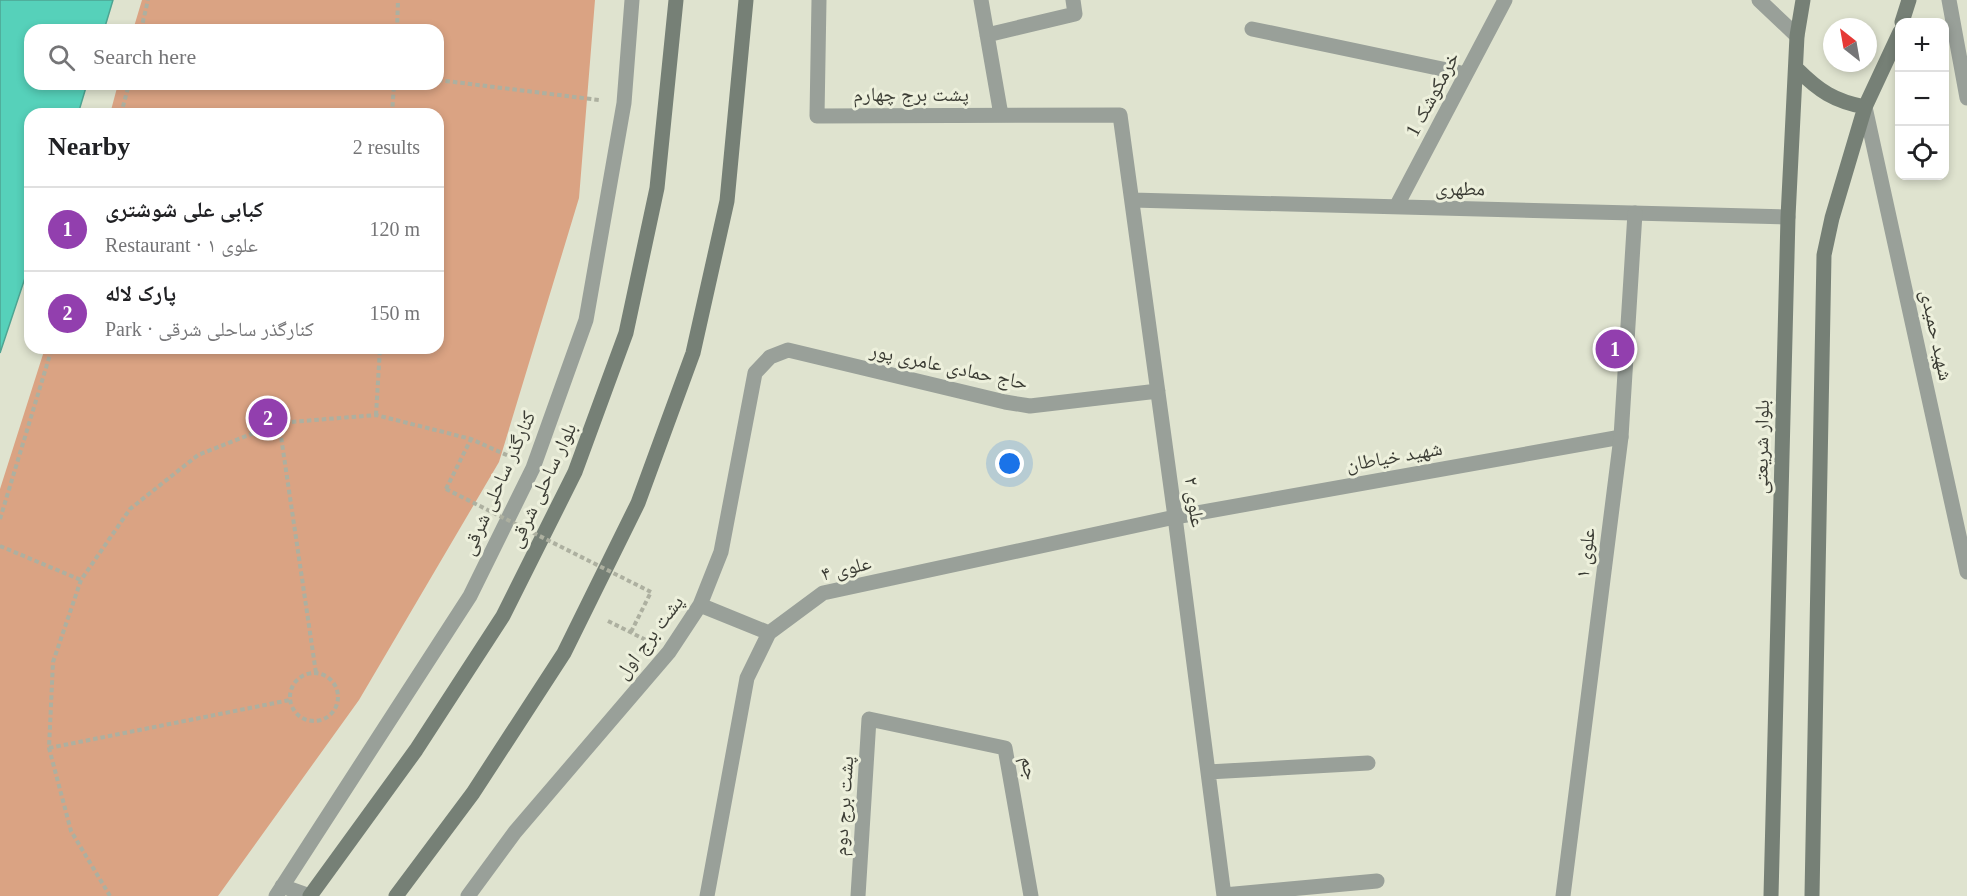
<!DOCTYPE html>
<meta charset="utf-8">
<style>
:root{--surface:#fff;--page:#f2f2f2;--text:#202124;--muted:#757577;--line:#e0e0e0;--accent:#923fae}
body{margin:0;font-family:"Times New Roman","Noto Naskh Arabic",serif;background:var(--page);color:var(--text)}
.controls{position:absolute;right:18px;top:18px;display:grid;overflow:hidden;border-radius:12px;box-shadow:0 3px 9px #0003}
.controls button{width:54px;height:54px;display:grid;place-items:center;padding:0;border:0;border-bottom:2px solid var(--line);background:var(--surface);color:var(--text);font:30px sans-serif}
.compass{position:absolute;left:1823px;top:18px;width:54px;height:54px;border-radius:50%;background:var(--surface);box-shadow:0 3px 9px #0003;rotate:329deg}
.you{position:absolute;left:1010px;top:464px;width:21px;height:21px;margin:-15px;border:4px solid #fff;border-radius:50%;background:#1a73e8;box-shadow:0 0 0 9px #1a73e833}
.badge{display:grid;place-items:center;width:39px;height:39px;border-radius:50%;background:var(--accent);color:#fff;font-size:20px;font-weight:700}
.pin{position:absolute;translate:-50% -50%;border:3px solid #fff;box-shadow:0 2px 6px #0006}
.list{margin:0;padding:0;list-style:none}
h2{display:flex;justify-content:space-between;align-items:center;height:78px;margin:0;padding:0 24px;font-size:26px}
h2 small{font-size:20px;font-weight:400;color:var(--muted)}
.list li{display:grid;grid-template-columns:39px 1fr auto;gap:18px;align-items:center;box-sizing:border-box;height:84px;padding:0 24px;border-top:2px solid var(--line)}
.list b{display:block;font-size:22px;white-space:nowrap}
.list p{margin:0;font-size:20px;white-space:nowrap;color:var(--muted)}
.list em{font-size:20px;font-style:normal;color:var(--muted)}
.icon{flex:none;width:33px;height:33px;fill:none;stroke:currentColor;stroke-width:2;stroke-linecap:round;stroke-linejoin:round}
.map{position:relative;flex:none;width:1967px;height:896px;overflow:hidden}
.search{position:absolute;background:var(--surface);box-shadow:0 3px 9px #0003;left:24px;top:24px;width:420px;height:66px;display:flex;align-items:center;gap:15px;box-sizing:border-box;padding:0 21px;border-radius:18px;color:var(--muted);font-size:22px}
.panel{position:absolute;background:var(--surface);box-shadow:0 3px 9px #0003;left:24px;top:108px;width:420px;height:246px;border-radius:18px}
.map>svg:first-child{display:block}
.green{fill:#daa383}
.water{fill:#56d1ba;stroke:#4ea492;stroke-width:1.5}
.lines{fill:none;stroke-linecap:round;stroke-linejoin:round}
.path{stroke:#adb0a0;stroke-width:4;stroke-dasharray:4.5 3;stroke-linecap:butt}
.minor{stroke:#99a099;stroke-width:15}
.tertiary{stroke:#99a099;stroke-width:15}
.secondary{stroke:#768076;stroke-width:15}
.path-bridge{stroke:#adb0a0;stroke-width:4;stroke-dasharray:4.5 3;stroke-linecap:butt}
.labels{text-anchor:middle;stroke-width:6;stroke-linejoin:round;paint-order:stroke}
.street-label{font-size:20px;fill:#3b3c34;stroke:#edf0dc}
</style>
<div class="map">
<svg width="1967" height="896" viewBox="0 0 1967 896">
<rect width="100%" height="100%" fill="#dfe3cf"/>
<path class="green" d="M142 0H595L579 198 499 462 359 700 218 896H0V489L45 348H438V114H110L118 84H438V30H133Z"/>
<path class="water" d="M0 0H113L104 30H30V84H87L78 114H30V263L0 353Z"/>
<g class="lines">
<path class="path" d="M141 30 148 0
M397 30 398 0
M438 80 599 100
M121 114 129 84
M392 114 394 84
M376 415 380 348
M279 423 316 673
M446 489 471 439
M0 519 52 348
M0 546 81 580
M608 621 646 640
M631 632 651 592
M290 697a24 24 0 1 1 48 0a24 24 0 1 1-48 0Z
M49 748 290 700
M110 896 71 831 49 748 53 662 81 580 130 509 198 455 279 423 376 415 471 439 511 457"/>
<path class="minor" d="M819 0 817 116 1120 115 1175 517 1224 896
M981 0 1001 115
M1759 0 1797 36
M1252 29 1466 74
M987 35 1075 14 1073 0
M1132 200 1788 217
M1396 207 1505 0
M700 605 769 633
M1208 772 1368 763
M1224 895 1377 881
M468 896 515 832 669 652 700 605 721 552 755 373 770 357 788 350 1005 402 1030 406 1158 391
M707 896 747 678 769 633 823 593 1175 517 1621 437
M858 896 869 719 1005 748 1031 896"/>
<path class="tertiary" d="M1949 0 1967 98
M1865 107 1967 572
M282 886 310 896
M276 896 470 596 533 468 586 320 624 103 632 0
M1563 896 1621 437 1635 213"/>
<path class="secondary" d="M1902 22 1909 0
M1797 69C1819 91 1834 101 1865 107
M310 896 416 750 503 616 575 472 626 333 657 188 676 0
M396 896 473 793 564 653 638 503 693 353 727 201 746 0
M1771 896 1788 217 1797 36 1803 0
M1812 896 1824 255 1832 218 1865 107 1900 32"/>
<path class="path-bridge" d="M446 489 651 592"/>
</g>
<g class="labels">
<g class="street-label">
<text x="911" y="101">پشت برج چهارم</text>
<text transform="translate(1432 94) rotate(-62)" y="7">خرمکوشک 1</text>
<text transform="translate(1460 188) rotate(1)" y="7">مطهری</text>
<text transform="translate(1937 335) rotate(78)" y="7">شهید حمیدی</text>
<text transform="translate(949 366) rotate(12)" y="7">حاج حمادی عامری پور</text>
<text transform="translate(1761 447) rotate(-89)" y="7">بلوار شریعتی</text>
<text transform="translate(1394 456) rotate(-10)" y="7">شهید خیاطان</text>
<text transform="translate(498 483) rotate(-66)" y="7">کنارگذر ساحلی شرقی</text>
<text transform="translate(542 485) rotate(-65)" y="7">بلوار ساحلی شرقی</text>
<text transform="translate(1195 502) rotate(82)" y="7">علوی ۲</text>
<text transform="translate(1585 553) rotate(-83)" y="7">علوی ۱</text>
<text transform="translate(846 568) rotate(-14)" y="7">علوی ۴</text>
<text transform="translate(649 637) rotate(-53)" y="7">پشت برج اول</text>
<text transform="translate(1030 768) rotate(80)" y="7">جم</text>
<text transform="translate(843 806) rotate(-86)" y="7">پشت برج دوم</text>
</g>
</g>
</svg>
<div class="controls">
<button>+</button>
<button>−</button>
<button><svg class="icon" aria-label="locate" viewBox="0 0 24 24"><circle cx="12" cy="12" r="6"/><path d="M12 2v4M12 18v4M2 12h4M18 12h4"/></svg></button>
</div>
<svg class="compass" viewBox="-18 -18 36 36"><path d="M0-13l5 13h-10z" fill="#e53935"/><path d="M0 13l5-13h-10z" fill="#757577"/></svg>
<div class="you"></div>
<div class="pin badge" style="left:1615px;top:349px">1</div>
<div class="pin badge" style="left:268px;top:418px">2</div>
<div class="search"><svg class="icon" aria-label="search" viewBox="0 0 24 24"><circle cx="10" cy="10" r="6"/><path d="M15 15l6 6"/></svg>Search here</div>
<section class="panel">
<h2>Nearby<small>2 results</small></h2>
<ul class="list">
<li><span class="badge">1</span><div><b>کبابی علی شوشتری</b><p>Restaurant · علوی ۱</p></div><em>120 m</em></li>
<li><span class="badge">2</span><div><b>پارک لاله</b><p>Park · کنارگذر ساحلی شرقی</p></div><em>150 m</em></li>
</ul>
</section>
</div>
